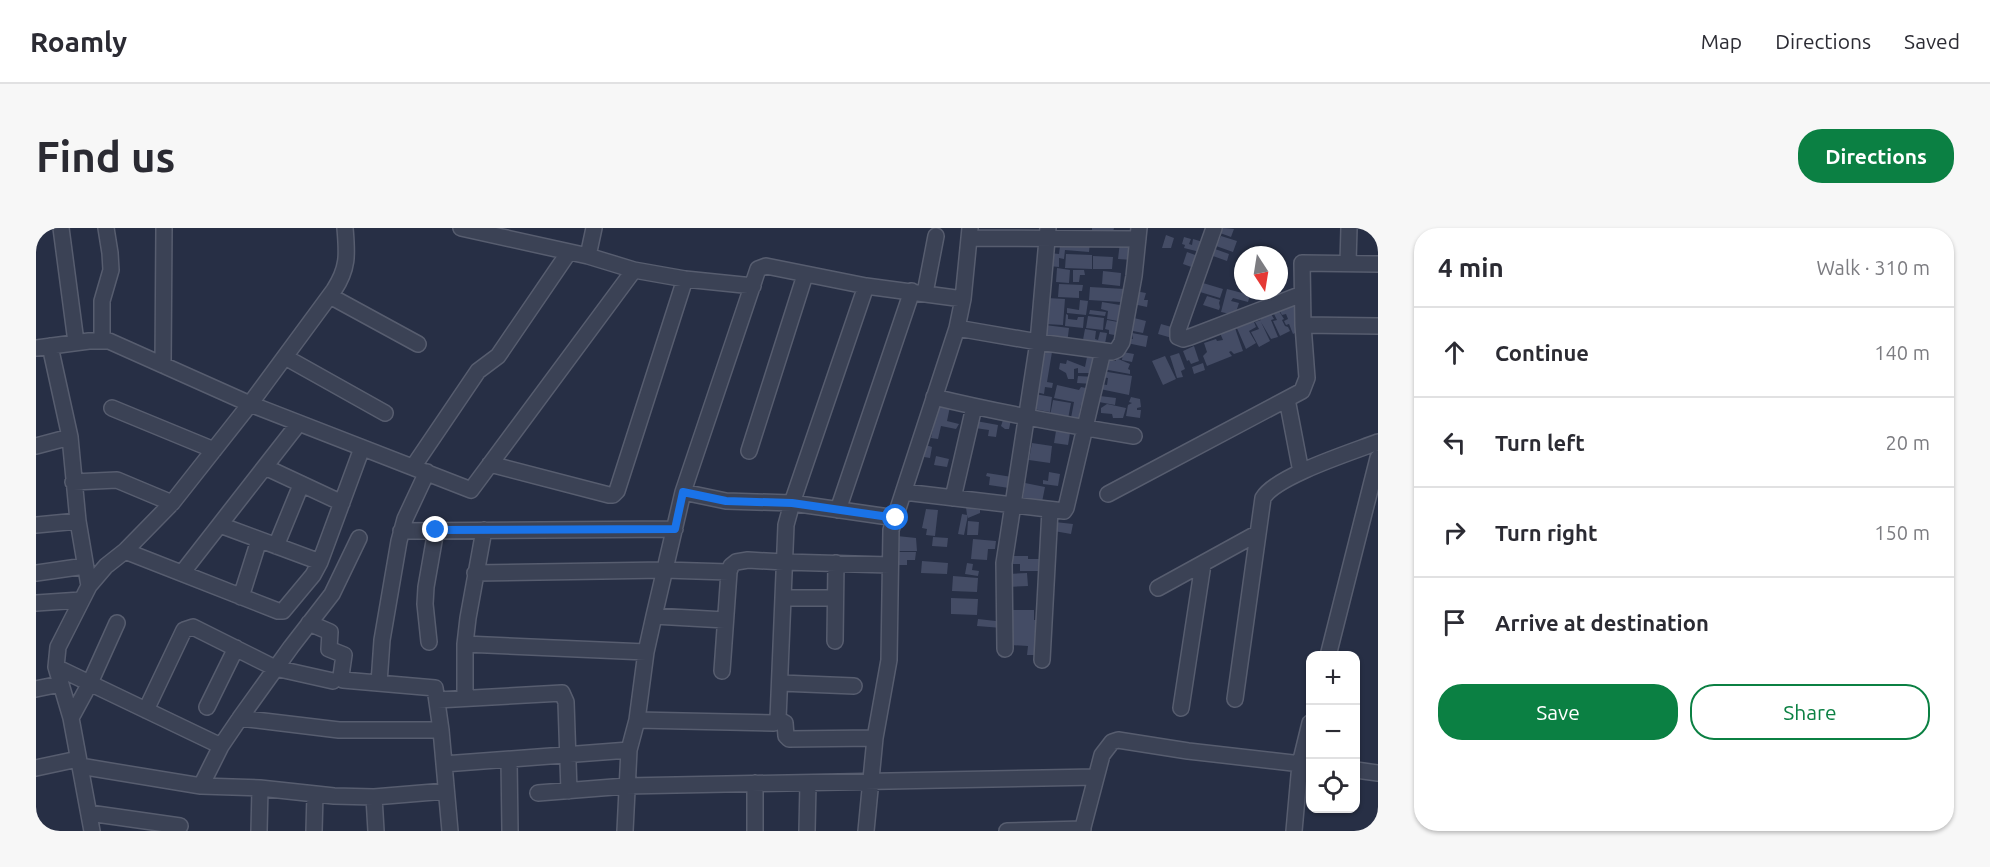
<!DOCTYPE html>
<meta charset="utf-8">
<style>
:root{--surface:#fff;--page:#f7f7f7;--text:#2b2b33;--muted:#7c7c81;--line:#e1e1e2;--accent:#0b8043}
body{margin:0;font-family:Ubuntu,sans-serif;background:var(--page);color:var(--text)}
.controls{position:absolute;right:18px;bottom:18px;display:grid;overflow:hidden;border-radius:12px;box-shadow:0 2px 4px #0004}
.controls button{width:54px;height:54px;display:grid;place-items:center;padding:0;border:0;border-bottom:2px solid var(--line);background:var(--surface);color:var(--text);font:30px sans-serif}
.compass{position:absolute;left:1198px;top:18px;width:54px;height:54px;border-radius:50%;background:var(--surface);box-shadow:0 2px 4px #0004;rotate:168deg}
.stop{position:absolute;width:18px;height:18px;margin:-14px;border:4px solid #1a73e8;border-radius:50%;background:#fff}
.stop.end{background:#1a73e8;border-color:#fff;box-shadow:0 2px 6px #0008}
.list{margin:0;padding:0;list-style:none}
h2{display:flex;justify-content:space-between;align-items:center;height:78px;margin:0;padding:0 24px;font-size:26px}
h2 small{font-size:20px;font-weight:400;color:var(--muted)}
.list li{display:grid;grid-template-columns:39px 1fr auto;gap:18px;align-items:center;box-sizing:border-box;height:90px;padding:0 24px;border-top:2px solid var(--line)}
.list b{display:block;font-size:22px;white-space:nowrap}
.list em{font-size:20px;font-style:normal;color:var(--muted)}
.actions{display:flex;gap:12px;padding:18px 24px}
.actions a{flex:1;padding:14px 0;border:2px solid var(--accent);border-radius:24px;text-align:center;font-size:21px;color:var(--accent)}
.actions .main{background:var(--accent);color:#fff}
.icon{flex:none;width:33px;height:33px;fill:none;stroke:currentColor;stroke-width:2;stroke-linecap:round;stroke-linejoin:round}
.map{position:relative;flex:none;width:1342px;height:603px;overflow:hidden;border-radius:24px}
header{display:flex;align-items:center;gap:36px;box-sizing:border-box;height:84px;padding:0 30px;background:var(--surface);border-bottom:2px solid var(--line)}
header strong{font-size:28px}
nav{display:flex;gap:33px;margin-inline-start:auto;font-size:21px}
.intro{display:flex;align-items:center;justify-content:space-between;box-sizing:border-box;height:144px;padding:0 36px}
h1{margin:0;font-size:42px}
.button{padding:15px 27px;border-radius:24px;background:var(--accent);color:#fff;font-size:21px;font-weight:700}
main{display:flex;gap:36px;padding:0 36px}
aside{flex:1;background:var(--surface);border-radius:24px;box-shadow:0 2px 4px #0004}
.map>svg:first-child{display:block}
.building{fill:#444c65}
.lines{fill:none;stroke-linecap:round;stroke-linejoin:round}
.minor-casing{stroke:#575d6f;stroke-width:18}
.minor{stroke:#3b4255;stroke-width:15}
.route{stroke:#1a73e8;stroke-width:8}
</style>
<header>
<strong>Roamly</strong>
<nav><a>Map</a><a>Directions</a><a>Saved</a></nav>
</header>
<div class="intro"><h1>Find us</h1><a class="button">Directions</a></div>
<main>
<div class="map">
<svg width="1342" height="603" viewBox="0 0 1342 603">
<rect width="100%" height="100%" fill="#272f45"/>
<path class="building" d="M1056 0H1078L1077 4 1056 3Z
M1187 0 1198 1 1195 9 1184 5Z
M1130 7 1138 10 1135 20H1126Z
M1185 8 1201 13 1197 24 1180 18Z
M1148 9 1155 11 1153 16 1156 17 1157 11 1167 14 1164 24 1148 20 1149 17 1146 16Z
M1054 14 1053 24 1029 22 1028 31 1023 30V39L1013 38 1014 25 1023 26 1024 18Z
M1084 14 1099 15 1097 32 1082 31Z
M1179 21 1193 26 1191 33 1177 28Z
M1151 24 1162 28 1161 41 1147 36Z
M1030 26 1056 27V41L1029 40Z
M1057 28 1077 29 1076 41H1057Z
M1021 40 1034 42 1033 55 1020 54Z
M1037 42H1048L1049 47H1044L1043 54H1037Z
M1067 43 1085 45 1084 58 1066 56Z
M1167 55 1187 61 1184 70 1164 64Z
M1023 56 1047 57 1046 63H1043V70L1022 69Z
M1054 59 1089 61 1090 65H1086L1085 74 1053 72Z
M1191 61 1214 67 1212 74 1197 70 1195 73 1203 75 1199 87 1185 84Z
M1099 63 1110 65 1108 72H1112L1111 79 1097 76Z
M1171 68 1184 72 1183 75 1184 79 1183 82 1167 77Z
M1011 70 1029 71 1027 97 1009 96Z
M1044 72 1052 73 1050 87 1031 85V80L1043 82Z
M1261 72 1263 103 1257 106 1253 96 1250 97 1248 93 1252 91 1250 86 1246 87 1242 80H1250L1249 79Z
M1066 74 1090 78 1087 94 1071 91 1072 83 1065 81Z
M1241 80 1248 91 1246 92 1249 98 1252 99 1254 103 1244 108 1237 93 1241 92 1238 86 1240 85 1239 82Z
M1054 82 1070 84 1069 88 1053 86Z
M1236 82 1237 85 1235 86 1238 91 1235 92 1242 109 1235 111 1225 94 1234 113 1223 119 1215 104 1223 101 1219 94 1225 92 1223 88Z
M1030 86 1032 87V91L1041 92 1042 89H1048L1047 100 1029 98Z
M1052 88 1068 90 1067 102 1050 100Z
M1094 89 1110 93 1107 105 1092 102Z
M1071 92 1082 94 1080 98H1085L1084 108 1073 106V102L1069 101Z
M1218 94 1220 99 1213 103 1220 115 1210 121 1200 98Z
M1125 96 1139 100 1136 110 1122 106Z
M1009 97 1033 100 1031 116 1007 114Z
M1199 100 1207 123 1198 126 1195 123 1193 124 1196 128 1171 138 1167 128 1171 124 1168 115 1180 111 1181 113 1187 112 1184 105Z
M1049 101 1060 103 1059 111 1062 112 1064 104 1071 105 1068 121 1046 117Z
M1096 105 1112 108 1110 119 1091 115 1092 110 1097 111Z
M1158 118 1163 133 1155 136 1153 132 1151 133 1147 123Z
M1016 124 1011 154 1017 155 1016 160 1009 159 1008 166 1000 164 1005 126Z
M1087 124 1098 126 1096 134 1086 132Z
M1143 125 1149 141 1145 143 1147 149 1141 150 1134 128Z
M1129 128 1140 151 1127 157 1116 133Z
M1051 129 1059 130 1058 145H1042V140L1038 141V151H1032L1030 145 1023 141 1024 135 1030 136 1031 132 1049 139Z
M1070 129H1078L1077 133H1080V130L1094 136 1092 141 1094 142V146L1067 141Z
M1167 135 1169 142 1158 146 1156 139Z
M1066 143 1096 148 1093 167 1064 161 1065 156 1071 157 1072 150 1065 149Z
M1042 148 1058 149 1057 156 1041 155Z
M1021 157 1043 162 1045 159 1055 161 1052 178 1045 177 1042 192 1035 190 1038 174 1018 170Z
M999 166 1016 169 1014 184 997 181Z
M1064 168 1080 170 1079 177 1063 174Z
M1095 169 1104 171 1105 179 1101 180V182H1105L1104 190 1090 188 1092 177 1096 175 1093 174Z
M904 172 915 174 911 193 923 196 920 201 905 198 902 211 895 210Z
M1017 172 1035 175 1032 191 1014 188Z
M1071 176 1090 180 1087 190H1077L1076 186 1065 185V180Z
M968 189 975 192 973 201H969L965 198Z
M940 193 962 197 960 209 952 208 953 202 939 200Z
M1020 203 1034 205 1032 217 1018 215Z
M996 215 1016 218 1014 235 993 232Z
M890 217 896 219 894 230 888 229Z
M900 228 913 231 911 239 898 237Z
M1013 244 1024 246 1022 258 1007 256V252L1012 253Z
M951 245 976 249 973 260 953 257 954 249 950 248Z
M989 255 1009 259 1005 279 986 276Z
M930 279 944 282V285L932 290V287L928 307 922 306 926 286 931 287Z
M890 281 902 282 899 308 890 307 891 301 886 300Z
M932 293 943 294 942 307H931Z
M1019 294 1037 296 1035 306 1018 303Z
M861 308 880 310 881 323H861Z
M897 309 912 310 911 319 896 318Z
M937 311 960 313 959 321H952L951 332 935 331Z
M858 324H880L879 332H871V337H858Z
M974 328H992V331H1009L1010 343H984V336H974Z
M886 333 912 335 911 346 885 345Z
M931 335 937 336 936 342 943 343 942 348 929 346Z
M991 345 992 358 972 359V346Z
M917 348 942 350 941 364 916 363Z
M915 370 942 371 941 387 915 386Z
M961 382 968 383 966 400 941 398 942 391 960 393Z
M975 382H998V392H1004L1003 427H991L992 418 974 417Z"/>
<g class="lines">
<g class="minor-casing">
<path id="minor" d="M25 0 40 114
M425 0 552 28 598 42 649 51 717 58
M1178 0 1142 102V109L1147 111 1154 109 1266 66
M933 10 1102 11
M552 28 558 0
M1312 35 1313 0
M889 65 900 8
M294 68 382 116
M1267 97 1342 98
M921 100 1002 114 1076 124 1081 122 1086 114 1098 48 1103 0
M66 112V73L75 42 74 25 70 0
M14 118 34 209 42 293 53 358
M0 120 53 113H73L214 176 435 262 598 42
M249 129 349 185
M127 137 128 0
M898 169C964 185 1031 197 1098 208
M1251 171 1265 244
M76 180 178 222
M0 218 34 209
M713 223 769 47
M454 236 573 267H577L581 263 649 51
M229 239 306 275
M377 239 442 143 462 128 533 24
M37 254 81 252 136 275
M647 264 690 273 756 275 860 290
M868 264 1028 283 1030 280 1067 123
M1072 266 1266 163 1271 150 1267 97 1266 35 1342 36
M917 270 938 179
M802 282 876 63
M0 297 42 293
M184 297 284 334
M365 303 639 301
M240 318 265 257
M89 323 242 383H247L277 347 284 334 326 220
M0 345 49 338
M146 345 263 195
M439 345 628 342 693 344
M1122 360 1222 305
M205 369 223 312
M747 370H799
M0 375 45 372
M618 388 689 392
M273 395 294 404 293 421 308 427 305 448 307 452 399 460 405 502 414 603
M799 413 800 335
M393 414 389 376 390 359 400 302
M429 416 610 424
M969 421 968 335 1002 114 1012 0
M1292 428 1342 230
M1006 432 1014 282
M20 439 185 518
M686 443 693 344 695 338 700 334 712 332 748 334 854 337
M343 455 346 412 363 313 369 291 391 244
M745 455 818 458
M0 461 24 456
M429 469V416L432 390 448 302
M1199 471 1227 270C1240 248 1316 224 1342 214
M401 472 526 465 530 474 533 563
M171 479 200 420
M1145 480 1167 336
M110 482 148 402 157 399 239 440 297 453
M35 490 54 455 81 395
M204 490 303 502H405
M742 491 749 495 750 508 753 511 839 510
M601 492 738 495 742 491 750 297 756 275 830 58
M473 532 474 603
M408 536 593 522
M44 538 165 558 224 560 298 568 338 569 410 563
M0 540 42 531
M1320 542 1342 545
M165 558 185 518 204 490 255 419 296 366 323 310
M502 565 590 558 1060 549
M338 569 340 603
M53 585 144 598
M56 603 35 490 20 439 22 419 53 358 70 338 89 323 136 275 214 176 298 62C313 39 311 25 309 0
M223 603 224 560
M278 603 279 566
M589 603 593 522 601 492 610 424 618 388 647 264 722 41 730 38 830 58 927 71
M719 603V555
M771 603 772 555
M830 603 839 510 853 432 855 302 921 100 927 71 934 0
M971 603 1047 601
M1046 603 1066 527 1076 514 1082 512 1152 523 1274 537
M1258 603 1264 536 1274 495"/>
</g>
<use href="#minor" class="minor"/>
</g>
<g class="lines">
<path class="route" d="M400 302 639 301 647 264 690 273 756 275 860 290"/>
</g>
</svg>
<div class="controls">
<button>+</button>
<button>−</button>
<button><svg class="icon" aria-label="locate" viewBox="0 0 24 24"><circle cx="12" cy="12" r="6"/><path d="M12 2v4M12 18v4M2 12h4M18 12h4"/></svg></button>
</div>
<svg class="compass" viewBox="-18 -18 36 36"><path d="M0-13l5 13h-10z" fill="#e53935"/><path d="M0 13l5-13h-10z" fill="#7c7c81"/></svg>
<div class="stop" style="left:860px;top:290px"></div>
<div class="stop end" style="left:400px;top:302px"></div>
</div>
<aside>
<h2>4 min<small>Walk · 310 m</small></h2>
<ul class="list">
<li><svg class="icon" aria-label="ahead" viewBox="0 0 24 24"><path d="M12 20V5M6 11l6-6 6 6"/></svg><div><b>Continue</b></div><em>140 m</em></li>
<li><svg class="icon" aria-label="left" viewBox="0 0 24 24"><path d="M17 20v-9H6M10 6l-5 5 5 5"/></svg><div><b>Turn left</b></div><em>20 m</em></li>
<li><svg class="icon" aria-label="right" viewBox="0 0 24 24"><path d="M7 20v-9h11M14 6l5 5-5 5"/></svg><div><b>Turn right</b></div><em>150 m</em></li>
<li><svg class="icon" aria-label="arrive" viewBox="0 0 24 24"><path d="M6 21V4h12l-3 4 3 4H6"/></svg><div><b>Arrive at destination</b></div></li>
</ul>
<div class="actions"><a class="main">Save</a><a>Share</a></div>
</aside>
</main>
